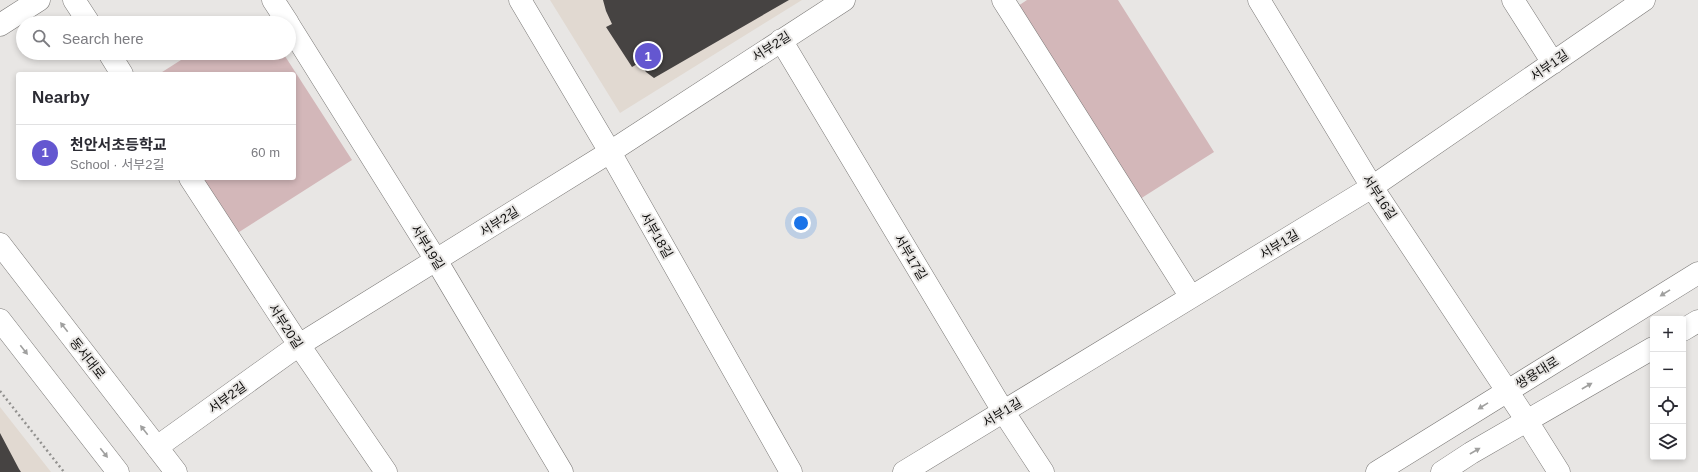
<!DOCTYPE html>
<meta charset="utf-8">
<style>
:root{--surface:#fff;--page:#f7f7f7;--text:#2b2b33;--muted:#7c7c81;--line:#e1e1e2;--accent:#6457d0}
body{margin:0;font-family:Helvetica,"Noto Sans KR",sans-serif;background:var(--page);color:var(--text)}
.controls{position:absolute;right:12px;bottom:12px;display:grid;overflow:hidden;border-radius:4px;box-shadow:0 2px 6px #0003}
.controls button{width:36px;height:36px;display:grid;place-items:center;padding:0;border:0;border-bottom:1px solid var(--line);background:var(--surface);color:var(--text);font:20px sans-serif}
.you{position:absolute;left:801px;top:223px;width:14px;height:14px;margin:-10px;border:3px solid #fff;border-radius:50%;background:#1a73e8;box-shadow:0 0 0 6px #1a73e833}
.badge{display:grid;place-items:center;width:26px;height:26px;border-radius:50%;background:var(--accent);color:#fff;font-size:13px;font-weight:700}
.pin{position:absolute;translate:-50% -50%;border:2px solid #fff;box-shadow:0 1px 4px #0006}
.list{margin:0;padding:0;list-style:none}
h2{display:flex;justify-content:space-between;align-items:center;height:52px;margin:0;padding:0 16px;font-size:17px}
h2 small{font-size:13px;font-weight:400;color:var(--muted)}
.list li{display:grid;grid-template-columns:26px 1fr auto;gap:12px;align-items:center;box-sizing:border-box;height:56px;padding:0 16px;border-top:1px solid var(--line)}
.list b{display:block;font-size:15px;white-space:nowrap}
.list p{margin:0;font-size:13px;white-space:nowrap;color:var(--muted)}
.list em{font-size:13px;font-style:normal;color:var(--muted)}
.icon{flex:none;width:22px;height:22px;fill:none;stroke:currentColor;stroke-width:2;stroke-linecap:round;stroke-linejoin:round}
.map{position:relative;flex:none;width:1698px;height:472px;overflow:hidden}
.search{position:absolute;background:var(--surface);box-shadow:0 2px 6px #0003;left:16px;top:16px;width:280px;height:44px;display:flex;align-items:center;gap:10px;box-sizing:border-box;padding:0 14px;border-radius:22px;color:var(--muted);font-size:15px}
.panel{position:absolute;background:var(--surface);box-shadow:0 2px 6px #0003;left:16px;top:72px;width:280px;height:108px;border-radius:4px}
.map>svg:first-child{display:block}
.built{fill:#e1d9d1}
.green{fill:#d3b7b9}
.building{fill:#464342}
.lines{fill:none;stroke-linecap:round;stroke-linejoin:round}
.minor-casing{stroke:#7a7876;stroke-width:23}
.secondary-casing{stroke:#7a7876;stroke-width:23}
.path{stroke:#92918f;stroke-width:2.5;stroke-dasharray:2 3;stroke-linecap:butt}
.minor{stroke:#fff;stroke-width:22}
.secondary{stroke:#fff;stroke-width:22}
.oneway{fill:#a0a09f}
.labels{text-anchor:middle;stroke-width:4;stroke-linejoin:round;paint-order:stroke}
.street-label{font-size:13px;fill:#121110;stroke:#e8e6e4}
</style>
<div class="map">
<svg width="1698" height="472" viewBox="0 0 1698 472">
<rect width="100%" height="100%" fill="#e8e6e4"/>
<path class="built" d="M550 0H802L620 113Z
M0 407 51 472H0Z"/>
<path class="green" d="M1027 0H1118L1214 152 1140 199 1018 6Z
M192 53H283L352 160 236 234 200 178H294V74H159Z"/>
<path class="building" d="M603 0H789L654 78 646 72 639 63 632 67 606 27 612 24 606 11Z
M0 433 19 469 21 472H0Z"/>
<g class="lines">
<g class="minor-casing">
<path id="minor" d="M74 0 89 23
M273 0 288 23
M520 0 610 152 791 472
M1003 0 1191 297
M1259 0 1372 187 1527 421 1559 472
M1513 0 1553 63
M0 25 39 0
M289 25 436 260 562 472
M781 40 1003 411 1043 472
M109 53 122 74
M190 178 299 345 386 472
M157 447 299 345 610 152 844 0
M904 472 1372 187 1644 0"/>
</g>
<g class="secondary-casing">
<path id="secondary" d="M0 244 176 472
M0 320 118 472
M1683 330 1698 321
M1377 472 1698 273
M1442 472 1471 453 1653 348"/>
</g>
<path class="path" d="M0 391 64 472"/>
<use href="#minor" class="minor"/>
<use href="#secondary" class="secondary"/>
</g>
<defs><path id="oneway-solid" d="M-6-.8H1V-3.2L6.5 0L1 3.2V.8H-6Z"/></defs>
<g class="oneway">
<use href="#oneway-solid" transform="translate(1665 293) rotate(148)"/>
<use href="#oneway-solid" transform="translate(64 327) rotate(-128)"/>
<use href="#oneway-solid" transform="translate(24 350) rotate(52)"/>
<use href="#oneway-solid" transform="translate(1587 386) rotate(-30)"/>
<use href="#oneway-solid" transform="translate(1483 406) rotate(148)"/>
<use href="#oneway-solid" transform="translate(144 430) rotate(-128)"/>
<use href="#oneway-solid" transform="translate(1475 451) rotate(-30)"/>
<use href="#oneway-solid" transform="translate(104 453) rotate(52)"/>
</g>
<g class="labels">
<g class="street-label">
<text transform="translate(771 46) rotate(-33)" y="5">서부2길</text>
<text transform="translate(1549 65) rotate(-35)" y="5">서부1길</text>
<text transform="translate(1380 197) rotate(57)" y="5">서부16길</text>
<text transform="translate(499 221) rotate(-32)" y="5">서부2길</text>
<text transform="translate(657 235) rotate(60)" y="5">서부18길</text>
<text transform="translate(1279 244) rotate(-31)" y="5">서부1길</text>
<text transform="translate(428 247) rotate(58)" y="5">서부19길</text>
<text transform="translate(911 257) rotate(59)" y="5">서부17길</text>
<text transform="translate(286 326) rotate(57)" y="5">서부20길</text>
<text transform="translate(88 358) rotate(52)" y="5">동서대로</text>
<text transform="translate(1537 372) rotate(-32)" y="5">쌍용대로</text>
<text transform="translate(227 397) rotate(-36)" y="5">서부2길</text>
<text transform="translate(1002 412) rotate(-31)" y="5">서부1길</text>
</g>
</g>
</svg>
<div class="controls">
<button>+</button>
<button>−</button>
<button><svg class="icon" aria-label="locate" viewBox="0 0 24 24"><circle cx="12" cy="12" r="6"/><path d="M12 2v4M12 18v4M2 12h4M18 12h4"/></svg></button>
<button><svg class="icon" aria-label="layers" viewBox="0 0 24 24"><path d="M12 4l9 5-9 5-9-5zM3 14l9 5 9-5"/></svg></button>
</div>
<div class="you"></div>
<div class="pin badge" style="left:648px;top:56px">1</div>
<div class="search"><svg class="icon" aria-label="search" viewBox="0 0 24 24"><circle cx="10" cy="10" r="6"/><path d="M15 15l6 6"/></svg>Search here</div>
<section class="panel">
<h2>Nearby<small></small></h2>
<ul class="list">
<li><span class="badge">1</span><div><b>천안서초등학교</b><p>School · 서부2길</p></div><em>60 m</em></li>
</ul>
</section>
</div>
